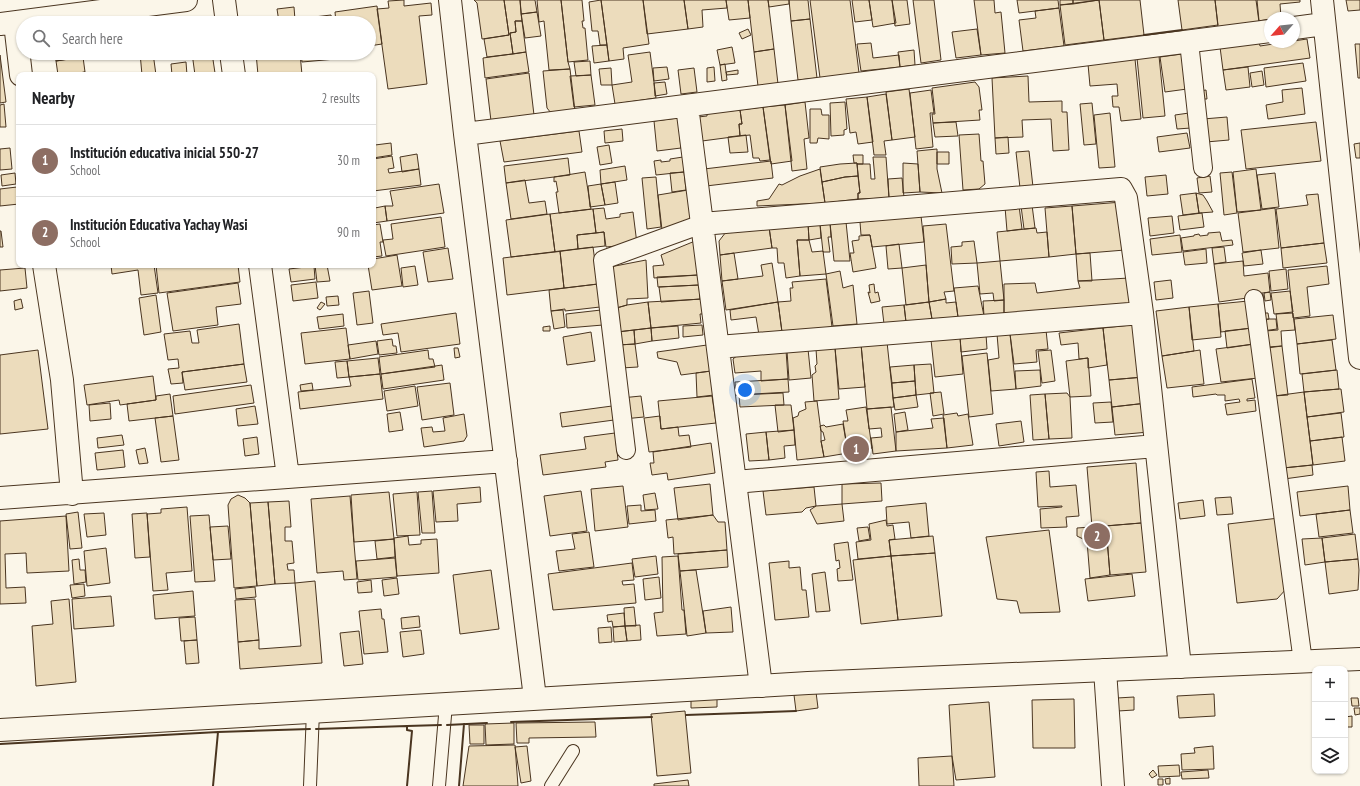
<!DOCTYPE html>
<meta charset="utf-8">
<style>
:root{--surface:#fff;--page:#f6f6f6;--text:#202124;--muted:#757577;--line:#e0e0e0;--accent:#7c3aed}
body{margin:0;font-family:"PT Sans Narrow",sans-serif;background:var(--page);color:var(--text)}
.controls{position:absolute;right:12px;bottom:12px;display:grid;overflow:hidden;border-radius:8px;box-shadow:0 1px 3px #0004}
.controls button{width:36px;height:36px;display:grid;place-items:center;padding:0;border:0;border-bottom:1px solid var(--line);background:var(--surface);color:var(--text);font:20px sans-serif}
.compass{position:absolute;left:1264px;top:12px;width:36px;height:36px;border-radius:50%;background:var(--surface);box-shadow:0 1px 3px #0004;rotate:243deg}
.you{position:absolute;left:745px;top:390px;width:14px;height:14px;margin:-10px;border:3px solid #fff;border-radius:50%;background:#1a73e8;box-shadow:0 0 0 6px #1a73e833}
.badge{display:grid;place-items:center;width:26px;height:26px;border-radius:50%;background:var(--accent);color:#fff;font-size:13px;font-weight:700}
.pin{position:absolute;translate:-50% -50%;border:2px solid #fff;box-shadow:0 1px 4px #0006}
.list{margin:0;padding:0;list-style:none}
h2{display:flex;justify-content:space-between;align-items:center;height:52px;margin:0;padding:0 16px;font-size:17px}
h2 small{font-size:13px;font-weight:400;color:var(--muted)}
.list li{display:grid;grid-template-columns:26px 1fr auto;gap:12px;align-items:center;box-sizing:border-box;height:72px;padding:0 16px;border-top:1px solid var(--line)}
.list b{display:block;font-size:15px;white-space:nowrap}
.list p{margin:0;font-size:13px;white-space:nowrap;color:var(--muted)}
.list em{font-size:13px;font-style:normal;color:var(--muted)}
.icon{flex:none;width:22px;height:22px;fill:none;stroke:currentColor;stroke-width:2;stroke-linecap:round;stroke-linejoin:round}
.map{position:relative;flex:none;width:1360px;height:786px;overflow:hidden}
.search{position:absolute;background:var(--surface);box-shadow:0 1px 3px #0004;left:16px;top:16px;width:360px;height:44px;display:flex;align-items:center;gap:10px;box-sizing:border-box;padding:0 14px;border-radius:22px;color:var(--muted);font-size:15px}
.panel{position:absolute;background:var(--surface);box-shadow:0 1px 3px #0004;left:16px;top:72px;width:360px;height:196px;border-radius:8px}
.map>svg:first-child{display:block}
.building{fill:#ecdcbc;stroke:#4a3520}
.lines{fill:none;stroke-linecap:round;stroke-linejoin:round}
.service-casing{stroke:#4a3520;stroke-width:14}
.pedestrian-casing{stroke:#4a3520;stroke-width:20}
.minor-casing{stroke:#4a3520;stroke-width:24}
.tertiary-casing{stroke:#4a3520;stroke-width:24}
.service{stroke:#fbf6e9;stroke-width:12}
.pedestrian{stroke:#fbf6e9;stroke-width:18}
.minor{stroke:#fbf6e9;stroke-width:22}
.tertiary{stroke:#fbf6e9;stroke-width:22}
.wall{stroke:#4a3520;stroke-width:2}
</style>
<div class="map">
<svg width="1360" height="786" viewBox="0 0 1360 786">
<rect width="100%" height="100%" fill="#fbf6e9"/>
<path class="building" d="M404 0V6L431 3 432 15 419 16 427 84 388 89 377 9 389 8 388 1Z
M474 0H504L509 35 482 39 477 3Z
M504 0H520L522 21H515L516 32 510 33 513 54 487 57 484 39 509 35Z
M520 0H535L537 12 521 14Z
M537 0H561L568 62 570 69 549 70 544 21 539 22Z
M561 0H582L584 21H582L583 28H585L588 60 568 62Z
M601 0H643L649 44 623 48 624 59 609 61Z
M601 0 607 45H600L598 31H592L589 2Z
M643 0H684L688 29 647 34Z
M684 0H726L727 8 702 10 703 27 688 29Z
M726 0H748L750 18 729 20Z
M748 0H768L774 49 754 52Z
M768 0H789V4L769 7Z
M789 0H808L810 19 791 21Z
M810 0H850L859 73 820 78Z
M852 0H869L872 20 855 22Z
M869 0H892L896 23 873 27Z
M892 0H907L910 24 895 26Z
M913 0H934L941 60 921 63Z
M974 0H994L995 13 1001 12 1005 53 981 55Z
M1017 0H1058L1059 8 1019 13Z
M1060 0H1073V4L1060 5Z
M1073 0H1099L1073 4Z
M1099 0 1104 40 1065 45 1060 5Z
M1099 0H1140L1144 35 1104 40Z
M1178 0H1215L1218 25 1182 30Z
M1215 0H1256L1259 22 1218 27Z
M1257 0H1300V2L1280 4 1281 18H1270V19L1259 21Z
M1346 0H1360V10L1348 11Z
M377 6 382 44 369 46V23H336L335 12Z
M294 7 295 20 279 22 277 9Z
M1059 8 1064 46 1023 51 1019 20 1036 18 1035 11Z
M537 12 541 36 525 38 521 14Z
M331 15 332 23H298L297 19Z
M810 19 817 78 798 80 791 21Z
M295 20 296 23H268L279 22Z
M515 21H522L526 52 513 54 510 33 516 32Z
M748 29 751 35 742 39 739 33Z
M977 29 981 55 956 58 952 32Z
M1307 39 1310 58 1223 70 1220 47 1259 42 1260 46Z
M871 43 873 58 899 55 900 67 861 71 857 44Z
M1355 44H1360V78H1358Z
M607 45 609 61 594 63 592 46Z
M732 47 735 63 720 65 717 50Z
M774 49 778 84 758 86 754 52Z
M914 50 915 65 900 67 898 52Z
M526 52 529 72 485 78 483 58Z
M650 52 656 98 615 104 612 85 632 82 628 55Z
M54 53H67L68 59 56 61Z
M67 53H82L83 57 68 59Z
M140 53H153L156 75H142Z
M169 53H181L182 57 170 58Z
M192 53H212L215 73 195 75Z
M256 53H300L302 75H258Z
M301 53H335L336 59 302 62Z
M1182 54 1187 89 1165 92 1160 57Z
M0 55 6 102 0 103Z
M1159 56 1165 116 1143 118 1137 58Z
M83 57 85 72 67 75H58L56 61Z
M1135 59 1141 119 1121 121 1119 107H1113L1112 96H1118L1117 84 1090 86 1088 64Z
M590 61 591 75 576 76 574 62Z
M186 62 187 75H172L171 64Z
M1303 63 1306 81 1266 87 1264 68Z
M725 64 727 80 722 81 720 65Z
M667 67 669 79 654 81 653 68Z
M714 67 715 81 707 82V68Z
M1248 67 1250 87 1226 90 1223 70Z
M611 68 612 85H601L599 69Z
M694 68 697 92 681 94 678 70Z
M570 69 575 111 551 113 547 108 543 71Z
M738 70V74L727 75 726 72Z
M1262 71 1264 85 1252 87 1250 73Z
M85 72 86 75H67Z
M529 73 534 115 491 121 486 79Z
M591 75 595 105 574 107 570 76Z
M1028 76 1029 102 1062 101V112H1067L1069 150 1053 151 1051 119 1022 120 1023 137 995 138 992 78Z
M665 82 667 94 655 96 654 83Z
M975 82 979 87 982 110H979L980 120 933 123 932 114H935L932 88Z
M1302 88 1305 114 1268 119 1266 105 1283 102 1282 90Z
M909 89 915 137 892 140 886 92Z
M931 90 934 113H930L933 147 916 149 910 93Z
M1206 90 1207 99H1201L1200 91Z
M886 94 892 140 884 141 886 155H874L867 97Z
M867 97 873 142 858 144 856 132 850 133 846 99Z
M805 102 809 138 804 139 807 169 792 171 785 105Z
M845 102 847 129 844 130V135L831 136 830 103Z
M1092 103 1096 144 1084 145 1080 104Z
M4 104 6 127H0V105Z
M785 105 792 161 771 164 763 107Z
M763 107 770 160 760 161 759 158H753L750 135 740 136 739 124H742L740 110Z
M810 109H821L822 115H829V139L818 138 817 143H810Z
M740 110 742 124H739L740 136 702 141 698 117 707 116V113Z
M1110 113 1115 167 1099 168 1094 115Z
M1189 113 1191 128 1177 129 1175 115Z
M1227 117 1229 140 1206 142 1203 119Z
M678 118 681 148 657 151 654 121Z
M956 122 958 136 935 137 933 123Z
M1316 122 1321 161 1246 169 1241 130Z
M622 129 623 141 605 143 604 131Z
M579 131 582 152 504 162 500 141Z
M1187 133 1190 148 1159 152 1157 137Z
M979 134 981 161H983L985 184 979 189 963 190 959 135Z
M746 135 748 152 730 153 728 137Z
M1008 137 1009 153 996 154 995 138Z
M373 141H374L375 145 391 143 392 155 373 158Z
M1360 143V158H1356L1354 144Z
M609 145 612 163 600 165 597 147Z
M10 148 12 169 0 170V149Z
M937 149V169L942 193 920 192 917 151Z
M1029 151 1033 187 1020 188 1016 152Z
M937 152H949V164H937Z
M417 154 419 169 402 172 400 157Z
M853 155H863V164H857V163H854Z
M392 156 394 168 388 169 389 173 419 169 421 185 373 191V159Z
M683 157 684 172 656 175 654 161 661 160V162L670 161V159Z
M873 157H886L889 198 858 199V193H860L857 164H870L871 179H875Z
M568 158 570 175 506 183 504 166Z
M771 161 773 178 706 186 704 169Z
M857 163 858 176 845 177 822 182 820 167 840 164Z
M903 163 918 164 920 192 903 193Z
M625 166 627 180 601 184 600 170Z
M820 169 825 203 757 206V201L769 199 779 184 782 185 800 176Z
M1256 169 1261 210 1237 212 1233 172Z
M585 172 591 209 559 213 556 192H558L556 181 554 182V177Z
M684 172 686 190 672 192 670 173Z
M1232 172 1237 213 1224 215 1220 173Z
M15 173 16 184 2 186 1 175Z
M1275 173 1279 207 1262 209 1257 175Z
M1166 175 1168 194 1147 196 1145 177Z
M858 176 860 193H858V199L825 203 822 182 845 177Z
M1210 176 1212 192 1199 193 1197 178Z
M656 177 661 227 647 229 642 178Z
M902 178 904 197 889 198 888 179Z
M525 180 529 203 545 201 547 214 511 219 506 183Z
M615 182 618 203 605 205 601 184Z
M439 184 444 213 387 221 385 206H393L390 191Z
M601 184 605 205 590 207 588 186Z
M17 187 19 204 0 206V189Z
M688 190 693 224 662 230 658 195Z
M1196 193 1203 195 1207 201 1213 212 1199 213Z
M1196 193 1199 213 1183 215 1180 195Z
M373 194 375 208 385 206 387 221 373 223Z
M1318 194 1324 243 1281 248 1276 209 1308 205 1306 195Z
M1122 202 1125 250 1076 254 1072 206Z
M1032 205 1035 228 1024 229 1021 206Z
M1019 206 1022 229 1007 231 1005 207Z
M1072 206 1076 254 1049 257 1045 208Z
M604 208 606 219 620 217V214L633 212 637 244 606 247 604 232 596 233 593 209Z
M1275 208 1279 248 1243 252 1238 213Z
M593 209 596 233 577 235 578 249 555 252 550 214Z
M1202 213 1204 227 1180 230 1178 216Z
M550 214 555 252 511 257 506 220Z
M921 216 924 242 872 247 870 235H861L860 222Z
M1172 216 1174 233 1150 236 1148 218Z
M441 217 445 247 386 256 383 240 393 239 391 224Z
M846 222 850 261H834L830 223Z
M808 223 809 240H797L800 276 786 278 784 263H778L777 248H772L769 227Z
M808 223 820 224 821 238 809 240Z
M830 223 831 237H828L830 252H823L820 224Z
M380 224 383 242H380L382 256 373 257V225Z
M946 224 954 291 944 292 946 299 929 302 923 226Z
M769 227 772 248 720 255 719 241 726 232Z
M1036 228 1037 233 1047 232 1049 257 1000 261 997 232Z
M0 231H1L3 247H0Z
M604 232 605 246 578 249 577 235Z
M1220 232 1222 241 1232 240 1233 245 1183 251 1181 238 1194 236V235L1199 234 1200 236 1208 235V233Z
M870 235 876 268 853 272 850 253H854L852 241 859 240V236Z
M1180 235 1182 252 1152 255 1150 239Z
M797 240H809L812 252 823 251 826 274 800 276Z
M695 241 698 275 654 278 653 266 664 265 661 255Z
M974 241 977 263 952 264 951 247 962 246V242Z
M1324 243 1327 263 1283 268 1281 248Z
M899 244 902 268 888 269 886 246Z
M593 247 598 284 564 288 560 251Z
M1224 247 1226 262 1214 264 1212 248Z
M448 248 453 279 428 282 423 252Z
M1206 249 1207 263 1185 265 1183 252Z
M1261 250 1263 264 1244 266 1242 253Z
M560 251 564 288 507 295 503 258Z
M734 253 738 279 722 281 720 255Z
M1090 253 1092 281H1078L1076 254Z
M397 255 402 286 372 290 368 265H373V259Z
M646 260 648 298 627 299V305L613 309 610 267Z
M1000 261 1004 300 994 301 993 293 980 294 977 263Z
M1243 261 1244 276 1268 273 1270 292 1247 295V298L1219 302 1214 264Z
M772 263 778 302 726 310 722 281 763 276 761 265Z
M111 265H154L158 293 141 295 138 270 112 274Z
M156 265H238L240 282 159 293Z
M315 265H327L330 281 317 282Z
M926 265 929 302 906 305 902 268Z
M314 266 315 279 291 282 289 269Z
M415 266 418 285 403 287 401 268Z
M1327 266 1329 284 1307 287 1310 316 1293 318 1288 270Z
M25 268 27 288 0 291V270Z
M1286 269 1288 289 1271 291 1269 271Z
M840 271 843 288 853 285 857 324 833 326 826 274Z
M698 275 699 285 658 287 657 277Z
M1129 278 1130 307 1004 316V284L1035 283 1037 293 1080 288 1078 281Z
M826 279 832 327 782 332 778 302 791 301 790 288H793L792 282Z
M1171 280 1173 298 1156 300 1154 282Z
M316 282 318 298 293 301 291 285Z
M238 283 241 304 216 307 218 325 173 331 167 293Z
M598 284 600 307 565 311V309L551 311 549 290Z
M874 284 875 293 878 292 880 301 871 303 868 292 870 293 869 285Z
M699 285 700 299 661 302 659 287Z
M978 286 984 316 958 317 954 288Z
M369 291 373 323 357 325 353 293Z
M1290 291 1293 312 1274 314 1271 293Z
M1270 292 1271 300 1265 301 1264 293Z
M1258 294H1263L1265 313H1268L1269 319 1261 320Z
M156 295 161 332 144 335 139 298Z
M338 296 339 305 327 306 326 297Z
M21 299 23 308 15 310 14 301Z
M703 299 704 314H700L701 323 651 328 648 302Z
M946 299V303L956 302 958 317 932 319 929 302Z
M1004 300V316H984L983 301Z
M1248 301 1252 328 1221 332 1218 304Z
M321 302 325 304 320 310 317 308Z
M648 302 651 328 617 332 613 309 627 305Z
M778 302 782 332 759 335 756 317 731 320 730 310Z
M929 302 932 319 906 322 904 305Z
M1218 304 1221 337 1192 340 1189 307Z
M904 305 906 322 884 324 882 307Z
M1189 307 1194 351 1162 356 1156 311Z
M563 310 565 327 554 329 551 311Z
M601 310 603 325 567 328 566 314Z
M456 313 460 344 401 352 398 333 383 335 381 324Z
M1293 313 1295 330 1281 331 1282 346 1267 348 1265 331 1278 330 1276 314Z
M343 314 344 326 319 329 317 317Z
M1333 315 1336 339 1297 344 1294 319Z
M1269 319H1276L1277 329 1263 331 1261 320Z
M239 324 244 364 182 372 183 383 171 384 168 369 179 368 178 359 168 360 164 334 190 331 192 343H199L197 330Z
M702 325 703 335 683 337V326Z
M1131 325 1139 332 1144 377 1109 380 1103 328Z
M550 326V331H543V327Z
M678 326 679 338 652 341 651 328Z
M346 328 350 359 305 364 301 333Z
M651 328 652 341 635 344 634 330Z
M1103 328 1107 365 1088 368V358L1079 359 1078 343 1061 345 1059 333Z
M1252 328 1254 344 1227 348 1225 331Z
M634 330 635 344 618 345 617 332Z
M1046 330 1048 349 1036 350 1037 362 1014 364 1010 334Z
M591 332 595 361 567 365 563 337Z
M986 334 987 349 961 352 960 337Z
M997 334H1010L1016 389 991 391 988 360 999 358Z
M960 337 963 374 935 377 931 340Z
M392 339 393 346H396L397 353 379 355 377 341Z
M1332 340 1336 370 1300 374 1297 344Z
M376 341 378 354 350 359 348 345Z
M887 342 894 407 867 409 861 344Z
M635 344 638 367 621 368 618 345Z
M861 344 865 387 839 389 835 348Z
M1254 344 1258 378 1221 382 1216 349Z
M707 345 711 371 681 375 677 362 658 358 657 352Z
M1282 346 1288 395 1274 396 1268 347Z
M454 348H458L460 357 455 358Z
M835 348 839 399 814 401 812 375 816 372 815 366 817 364 816 349Z
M808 349 811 378 789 380 787 351Z
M38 350 48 429 0 434V355Z
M428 350 429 359H433L435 367 381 374 379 357Z
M786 350 788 379 761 381V371L735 373 733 359 739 354Z
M1051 350 1055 381 1042 383 1038 351Z
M1200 350 1204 384 1167 388 1162 356Z
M987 353 993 414 969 417 962 356Z
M378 358 380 374 349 377 347 361Z
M1088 358 1091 396 1070 397 1066 361Z
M347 361 349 377 337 378 335 362Z
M244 364 247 382 185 390 182 372Z
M931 364 934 393 916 395 914 365Z
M442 365 444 380 383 389 381 374Z
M914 365 915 381 892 383 890 367Z
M1040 370 1041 386 1016 389 1015 371Z
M1337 370 1339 389 1304 392 1302 374Z
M711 371 714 395 697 397 696 373Z
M380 374 383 399 300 409 298 392 351 386 349 377Z
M153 376 156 400 120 405 119 400 87 405 84 385Z
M1144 377 1147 403 1112 407 1109 380Z
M788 379 789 392 736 395 735 382Z
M1252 379 1255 398 1247 399V401L1255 400 1256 411 1227 415 1225 404 1240 402 1239 399 1225 401V395H1217L1216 394 1193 397 1192 387Z
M915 381 916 395 893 398 892 383Z
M312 383 313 390 301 391 300 385Z
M450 383 454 415 422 420 417 387Z
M251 385 254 403 175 414 173 396Z
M415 386 418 406 387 411 384 391Z
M1339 389H1341L1344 412 1307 417 1304 392Z
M941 392 944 414 933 416 930 393Z
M1304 392 1313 465 1283 468 1274 396Z
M783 393 784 405 740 407 739 395Z
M1067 393 1070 397 1072 438 1049 439 1045 394Z
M170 394 173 416 129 421 127 404 156 400V396Z
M1045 394 1049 439 1033 440 1030 395Z
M916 395 918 407 895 410 893 398Z
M641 396 644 417 623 419 621 398Z
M712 396 716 423 661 429 658 401Z
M817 401 821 431V441L824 457 797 460 793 418 798 416 799 412 806 409 805 402Z
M1111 402 1113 422 1095 423 1093 403Z
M110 403 111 419 90 421 89 405Z
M1147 403 1149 432 1115 435 1112 407Z
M775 405H791L794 430 778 432Z
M255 406 258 424 238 426 236 409Z
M612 406 614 420 562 427 560 413Z
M866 407 872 448 848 453 843 421H848L846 410Z
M891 407 896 451 873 454 871 438 882 437 881 428 869 429 867 409Z
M400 412 403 430 389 432 387 414Z
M905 412 908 430 896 432 894 414Z
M957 413 958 416 968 414 973 445 947 448 943 415Z
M1341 413 1344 437 1310 441 1307 417Z
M464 414 467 436 464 441 424 447 421 428 432 427 433 432 445 431 443 418Z
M173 416 179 460 161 462 155 418Z
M660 416 661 429 678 427 679 436 689 435 691 447 649 452 644 418Z
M944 418 947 448 896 451V432L933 428 931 419Z
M1021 421 1024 442 999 446 996 424Z
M843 424 848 453 824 457 821 441 825 440 823 432 821 431 820 426 824 425 826 427Z
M794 430 795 445 784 446 785 458 769 460 766 432Z
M766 432 769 460 749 461 746 434Z
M615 433 618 460 605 462 606 467 543 475 540 455 586 449 584 437Z
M122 435 124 445 98 448 97 438Z
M257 437 259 454 245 456 243 439Z
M1342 437 1345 461 1313 465 1310 441Z
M711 443 715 473 668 480 667 473 652 475 650 463H654L653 452Z
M145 448 148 463 139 464 136 450Z
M123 450 125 467 97 470 95 453Z
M1136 463 1141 523 1092 527 1087 467Z
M1312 465 1313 475 1284 479 1283 468Z
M1049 471 1050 487 1076 485 1079 516 1066 517 1067 527 1041 528 1040 509 1062 507V506L1038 507 1036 472Z
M881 483 882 501 842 504V484Z
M710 484 713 515 678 520 674 488Z
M623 486 628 527 595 531 591 489Z
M1348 486 1350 510 1300 516 1297 492Z
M480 487 481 502 457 504 458 521 436 522 433 491Z
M814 487 816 506 806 508 802 512 766 515 763 491Z
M432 491 435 533H422L418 492Z
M581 491 587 531 550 536 544 496Z
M389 492 394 539 354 542 351 495Z
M417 492 420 535 397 536 393 494Z
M655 493 658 509 645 510 643 495Z
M238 495 245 498 250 503 257 586 234 588 228 505 231 499Z
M350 496 357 579 344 580 343 571 317 573 311 499Z
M1231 497 1233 514 1217 515 1215 498Z
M1203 500 1205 516 1180 519 1178 503Z
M289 501 291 527H285V541H292L294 563 287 564 288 570H294L295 583 275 584 268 502Z
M268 502 275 584 257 586 250 503Z
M926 503 929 536 911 538 909 522 887 524 886 507Z
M842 504 844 521 817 524 810 510 816 506Z
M641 505V511L655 510 656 521 629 524 627 506Z
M187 507 192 571 166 573 168 590 153 591 147 514 161 513V509Z
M1350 510 1353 533 1319 537 1316 514Z
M78 512 82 548 70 549 66 514Z
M104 513 106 535 87 537 84 514Z
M147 513 150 557 135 558 132 514Z
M209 515 215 581 195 582 190 516Z
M713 515 718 522H725L727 550 674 554 673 537 668 538 666 520Z
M66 516 69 571 27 573 26 553 5 554 6 588 25 587 26 603 0 604V521Z
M1279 518 1287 588 1277 599 1237 603 1228 524Z
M886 520 887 526 893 525 895 539 889 540 891 556 858 559 856 542 871 540 869 524Z
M1141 523 1146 572 1110 575 1106 526Z
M228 526 231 559 213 560 210 527Z
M1106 526 1110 575 1090 578 1087 541 1077 536V528Z
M868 527 870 539 859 541 857 528Z
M1049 530 1060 612 1020 613 1017 601 997 599 986 537Z
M589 532 594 567 559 571 556 551 575 549 572 534Z
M1355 534 1358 559 1325 562 1322 538Z
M408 536 409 545 421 544V540L437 539 439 573 397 576 394 538Z
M933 536 935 553 891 556 889 540Z
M1322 538 1325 562 1305 565 1302 539Z
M394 539 395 557 377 559 375 541Z
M848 542 853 580 838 581 837 569 840 568 839 560 836 561 834 544Z
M106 548 110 583 87 586 84 551Z
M727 550 728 567 680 571 678 554Z
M935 553 942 616 898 620 891 556Z
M656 556 658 574 635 577 632 559Z
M678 556 682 610H684L686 634 657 636 654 613 663 612 662 557Z
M891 556 898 620 861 624 853 560Z
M395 558 397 577 358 580 356 561Z
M79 559 80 570H85L86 582 74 584 72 560Z
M1358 559 1359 570 1358 590 1329 594 1325 562Z
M789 561V568L800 567 802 590H806L809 617 775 620 769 563Z
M632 563 634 580 622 581 623 585 634 584 636 603 553 610 548 574Z
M491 570 499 629 460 634 453 575Z
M696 570 706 633 687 636 680 571Z
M825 572 830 611 816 612 812 574Z
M1132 574 1135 596 1088 601 1085 579Z
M659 577 661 598 645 600 643 579Z
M397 578 399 594 384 596 382 580Z
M371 580 372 592 358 593 357 582Z
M315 581 322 663 240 669 238 642 259 640V649L301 646 295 583Z
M84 584 85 596 72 598 70 585Z
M255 587 256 597 236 599 235 589Z
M193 591 195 616 155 619 153 595Z
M111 596 114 626 74 629 72 599Z
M69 599 76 682 36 686 32 626 53 624 51 601Z
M255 599 259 640 238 642 235 600Z
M634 607 636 626H625L624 608Z
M731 607 733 632 706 633 703 611Z
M381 609 382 619H384L388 652 364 654 359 611Z
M624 613 625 626 613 627 612 621 608 622 607 615Z
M419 616 420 627 402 629 401 618Z
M195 617 197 640 181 641 179 618Z
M640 625 641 640 627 641 625 626Z
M625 626 627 641 614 642 613 627Z
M611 627 612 642 599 643 598 628Z
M421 630 424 654 403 657 400 632Z
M359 631 363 664 344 666 340 633Z
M197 640 199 663 186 664 184 641Z
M816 692 818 708 796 711 794 695Z
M1214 694 1215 716 1179 718 1177 696Z
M717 695V707L691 708V696Z
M1134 697V710L1118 711 1117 698Z
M1351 698H1358L1359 706H1352Z
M1074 699 1075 748H1033L1032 700Z
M989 702 995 777 956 780 952 756 949 705Z
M1354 708H1360V714L1355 715Z
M685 711 691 773 657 776 651 714Z
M1352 716V727H1345V717Z
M595 722 596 737 529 738V743H517L516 723Z
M514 723V744L486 745 485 724Z
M469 725H484V744H470Z
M515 745 518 786H463L469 746Z
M527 746 531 781 521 783 515 747Z
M1213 746 1214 769 1182 770 1181 754 1195 753 1194 748Z
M952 756 954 786H919L918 758Z
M1179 765 1180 776 1159 777 1158 766Z
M1153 770 1157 775 1152 778 1149 774Z
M1208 770 1209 778 1182 779 1181 772Z
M1170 778V784H1166L1165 779Z
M1158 779H1163V785H1158Z
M688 780 689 786H654V784Z"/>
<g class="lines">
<g class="service-casing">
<path id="service" d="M310 786 313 711
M439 786 446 704
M551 786 573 751"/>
</g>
<g class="pedestrian-casing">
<path id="pedestrian" d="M1189 42 1203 168
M1254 299 1303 662
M626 450 603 260 702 224"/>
</g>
<g class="minor-casing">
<path id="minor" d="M224 0 227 23
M450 0 465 134 535 698
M1322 0 1360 358
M15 23 21 75
M0 24 186 0
M1294 28 1324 24
M231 53 234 75
M687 106 761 686
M465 134 1270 31
M702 224 1121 189 1126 198 1142 313 1180 667
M44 265 62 380 72 494
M260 265 288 477
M718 347 1142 313
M735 482 1156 446
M0 498 506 461
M1105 670 1113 786"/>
</g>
<g class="tertiary-casing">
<path id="tertiary" d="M0 730 808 683 1360 659"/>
</g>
<use href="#service" class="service"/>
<use href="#pedestrian" class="pedestrian"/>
<use href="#minor" class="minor"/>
<use href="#tertiary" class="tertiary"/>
<path class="wall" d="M1144 35 1182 30
M686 715 796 711
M511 722 652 717
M447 725 487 723
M407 726 441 725
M316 729 407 726V730L412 731 407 786
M0 744 218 732
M213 786 218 732 310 729
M459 786 464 724"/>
</g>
</svg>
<div class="controls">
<button>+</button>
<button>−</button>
<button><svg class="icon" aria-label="layers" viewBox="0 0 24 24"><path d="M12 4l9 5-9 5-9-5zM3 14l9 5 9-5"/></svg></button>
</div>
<svg class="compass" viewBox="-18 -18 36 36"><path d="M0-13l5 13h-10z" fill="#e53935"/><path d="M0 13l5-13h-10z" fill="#757577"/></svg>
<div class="you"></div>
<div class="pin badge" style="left:856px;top:449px;background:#8d6e63">1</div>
<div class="pin badge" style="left:1097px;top:536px;background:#8d6e63">2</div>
<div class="search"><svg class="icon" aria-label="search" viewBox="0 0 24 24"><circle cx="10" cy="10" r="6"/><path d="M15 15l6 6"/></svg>Search here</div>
<section class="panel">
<h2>Nearby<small>2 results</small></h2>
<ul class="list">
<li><span class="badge" style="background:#8d6e63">1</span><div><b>Institución educativa inicial 550-27</b><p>School</p></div><em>30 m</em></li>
<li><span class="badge" style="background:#8d6e63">2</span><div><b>Institución Educativa Yachay Wasi</b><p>School</p></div><em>90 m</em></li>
</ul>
</section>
</div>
